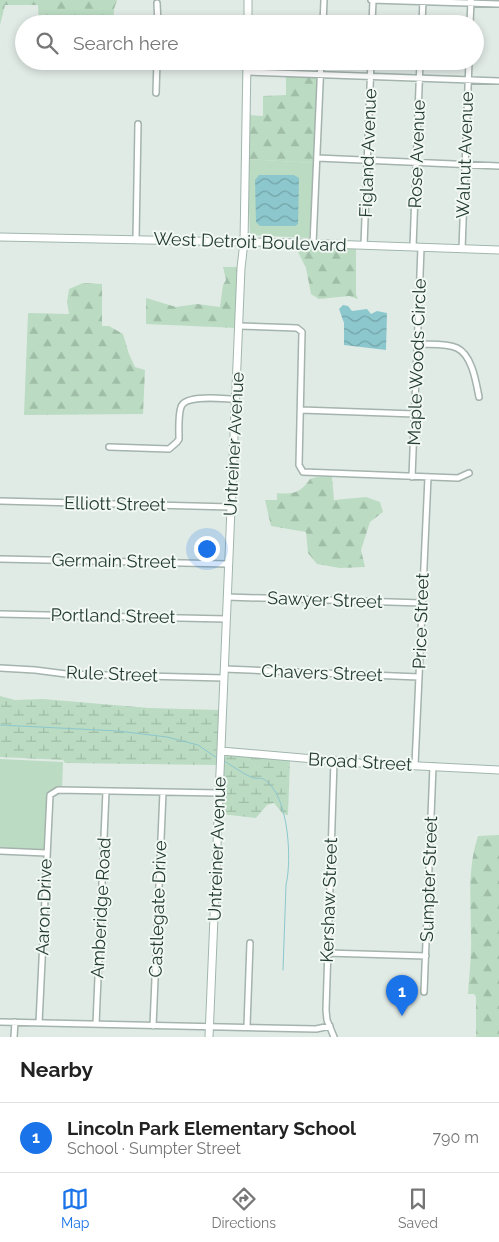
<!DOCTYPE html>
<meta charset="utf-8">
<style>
:root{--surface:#fff;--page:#f2f2f2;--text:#222;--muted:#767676;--line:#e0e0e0;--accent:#1a73e8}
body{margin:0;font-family:Raleway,sans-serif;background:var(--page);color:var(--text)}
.you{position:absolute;left:206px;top:548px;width:18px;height:18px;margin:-12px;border:4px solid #fff;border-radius:50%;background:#1a73e8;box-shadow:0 0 0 8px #1a73e833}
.badge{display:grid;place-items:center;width:32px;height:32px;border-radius:50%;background:var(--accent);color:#fff;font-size:16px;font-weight:700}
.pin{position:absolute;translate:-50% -41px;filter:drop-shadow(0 1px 2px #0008)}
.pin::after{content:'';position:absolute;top:26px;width:18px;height:15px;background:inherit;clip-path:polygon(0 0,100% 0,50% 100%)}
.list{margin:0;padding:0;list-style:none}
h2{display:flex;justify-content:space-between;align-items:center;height:65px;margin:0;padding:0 20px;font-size:21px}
h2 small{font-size:16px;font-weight:400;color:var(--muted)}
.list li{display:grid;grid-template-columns:32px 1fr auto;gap:15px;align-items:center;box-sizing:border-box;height:70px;padding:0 20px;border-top:1px solid var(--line)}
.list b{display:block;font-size:19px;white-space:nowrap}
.list p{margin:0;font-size:16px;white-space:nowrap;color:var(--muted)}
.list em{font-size:16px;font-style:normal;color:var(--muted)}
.icon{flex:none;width:28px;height:28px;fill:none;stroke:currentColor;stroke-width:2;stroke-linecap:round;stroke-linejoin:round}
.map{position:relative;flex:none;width:499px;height:1037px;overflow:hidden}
.search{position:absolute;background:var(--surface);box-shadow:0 2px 8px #0003;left:15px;right:15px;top:15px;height:55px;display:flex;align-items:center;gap:12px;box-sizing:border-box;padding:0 18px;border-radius:28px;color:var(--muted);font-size:19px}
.sheet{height:135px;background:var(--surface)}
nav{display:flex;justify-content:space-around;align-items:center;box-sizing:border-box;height:70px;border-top:1px solid var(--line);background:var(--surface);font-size:14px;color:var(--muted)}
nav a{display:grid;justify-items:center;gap:2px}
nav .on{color:var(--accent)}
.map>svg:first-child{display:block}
.green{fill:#bbdbc2}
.forest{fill:url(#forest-firs)}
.wetland{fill:url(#wetland-marsh)}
.water{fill:url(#water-waves)}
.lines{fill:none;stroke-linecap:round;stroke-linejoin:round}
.stream{stroke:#8cc7cd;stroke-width:1}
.street-casing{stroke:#a4b3ad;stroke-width:8}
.secondary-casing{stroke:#a1b6ad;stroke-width:9}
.street{stroke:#fff;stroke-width:5}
.secondary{stroke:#fff;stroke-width:7}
.labels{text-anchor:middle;stroke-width:4;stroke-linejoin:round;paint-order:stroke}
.street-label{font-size:18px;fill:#233b33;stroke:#f2f8f4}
</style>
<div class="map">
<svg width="499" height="1037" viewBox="0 0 499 1037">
<defs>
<pattern id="forest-firs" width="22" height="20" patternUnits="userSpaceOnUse" patternTransform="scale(1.25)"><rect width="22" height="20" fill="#bbdbc2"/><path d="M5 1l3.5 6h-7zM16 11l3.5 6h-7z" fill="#a0bda7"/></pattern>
<pattern id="wetland-marsh" width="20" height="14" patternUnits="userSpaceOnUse" patternTransform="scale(1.25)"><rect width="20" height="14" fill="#bbdbc2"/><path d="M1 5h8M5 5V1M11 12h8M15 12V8" fill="none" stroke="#a0bda7"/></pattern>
<pattern id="water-waves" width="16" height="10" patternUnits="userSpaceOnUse" patternTransform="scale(1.25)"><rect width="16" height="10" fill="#8cc7cd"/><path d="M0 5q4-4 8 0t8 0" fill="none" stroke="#72a3a7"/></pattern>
</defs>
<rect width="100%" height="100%" fill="#e1ebe6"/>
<path class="green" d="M247 159 315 163 309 238 250 235Z
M0 759 63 762 62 790 52 793 46 853 0 851Z"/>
<path class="forest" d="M0 0H117L114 9 113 24H39L38 5H5L0 25Z
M286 76 319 77 315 163 247 159 248 115 263 116V96L286 95Z
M295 246 356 248V294L358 299 349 296 319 299 311 294 306 268Z
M223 267H239L237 328 146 324V298L176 307 197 304 220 307 223 285 226 280Z
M83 283 102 284V326H109L123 334 129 354 135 367 145 370 143 414 24 415 28 313 69 314 67 302 69 289Z
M317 477H332L334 500 366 497 380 502 383 512 370 522 361 550 365 567 340 568 317 564 308 553 306 532 271 526 265 500H277V493C294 495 301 492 310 479Z
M499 835V1037H476V997L474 994H468C469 975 472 955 471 936 471 900 467 870 478 836Z"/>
<path class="wetland" d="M0 696 15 700 43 699 149 708 220 710 218 765 65 763 63 760 0 757Z
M223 754 290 760 288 815 283 814 274 803 267 805 256 818 221 814Z"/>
<path class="water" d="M259 175H294L299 178 298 224 295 226H260L256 222 255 180Z
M343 305 348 306 352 311 367 309 371 314 377 311 387 313 386 350 344 345V323L339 309Z"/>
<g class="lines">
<path class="stream" d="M0 725 118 731 167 737 198 745 217 758
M224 761C233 766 244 775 254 778 258 779 261 777 265 780 289 796 292 860 286 885L283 970"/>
<g class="street-casing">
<path id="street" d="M371 0 499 4
M157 3 158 24
M323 24 324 0
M372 24 373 0
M422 24 423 0
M470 24 471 0
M247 72 499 81
M156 93 157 61
M317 158 499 166
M136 239 138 124
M313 244 321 61
M364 245 371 61
M413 247 420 61
M462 249 469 61
M239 326 297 328 302 332 299 465 303 472 458 478 469 473
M417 344C429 345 446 343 457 348 472 355 476 382 479 397
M301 410 415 414
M109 447 169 449 177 442 179 439C179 429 178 416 181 407 185 394 223 399 236 399
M412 477 421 248
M0 501 231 507
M0 559 228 564
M227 597 422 603
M0 614 226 619
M0 668 35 670 66 674 224 678
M224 669 419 677
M415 765 428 477
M0 851 46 853
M327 953 426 956
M424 992 433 766
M0 1022 316 1029 330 1026
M39 1023 50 795 58 790 219 793
M96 1024 106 791
M153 1026 163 792
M247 1026 250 943
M14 1037 15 1022
M334 1037 327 1020 326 1010 334 761"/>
</g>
<g class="secondary-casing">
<path id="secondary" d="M248 24V0
M0 237 299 243 499 250
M221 751 360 763 499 770
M209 1037 241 268 244 242 247 61"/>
</g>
<use href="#street" class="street"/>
<use href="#secondary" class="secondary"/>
</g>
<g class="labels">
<g class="street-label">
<text transform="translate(368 153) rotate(-88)" y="6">Figland Avenue</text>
<text transform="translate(417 154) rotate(-88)" y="6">Rose Avenue</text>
<text transform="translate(465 155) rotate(-88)" y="6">Walnut Avenue</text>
<text transform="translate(250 242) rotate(2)" y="6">West Detroit Boulevard</text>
<text transform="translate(417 362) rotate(-88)" y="6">Maple Woods Circle</text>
<text transform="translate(234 444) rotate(-87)" y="6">Untreiner Avenue</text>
<text transform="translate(115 504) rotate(1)" y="6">Elliott Street</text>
<text transform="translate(114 561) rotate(1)" y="6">Germain Street</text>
<text transform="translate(325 600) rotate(2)" y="6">Sawyer Street</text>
<text transform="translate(113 616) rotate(1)" y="6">Portland Street</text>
<text transform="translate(421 621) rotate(-88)" y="6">Price Street</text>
<text transform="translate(322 673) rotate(2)" y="6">Chavers Street</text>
<text transform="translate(112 674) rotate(2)" y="6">Rule Street</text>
<text transform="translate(360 762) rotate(3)" y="6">Broad Street</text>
<text transform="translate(217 849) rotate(-88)" y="6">Untreiner Avenue</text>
<text transform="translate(429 879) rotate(-88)" y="6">Sumpter Street</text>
<text transform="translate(329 900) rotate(-88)" y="6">Kershaw Street</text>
<text transform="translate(44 907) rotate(-88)" y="6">Aaron Drive</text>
<text transform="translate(101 908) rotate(-87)" y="6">Amberidge Road</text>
<text transform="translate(158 909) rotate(-88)" y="6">Castlegate Drive</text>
</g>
</g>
</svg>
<div class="you"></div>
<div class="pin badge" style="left:402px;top:1016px">1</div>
<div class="search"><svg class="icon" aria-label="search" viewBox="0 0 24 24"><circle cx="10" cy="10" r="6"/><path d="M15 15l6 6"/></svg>Search here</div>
</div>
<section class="sheet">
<h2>Nearby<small></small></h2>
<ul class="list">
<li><span class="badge">1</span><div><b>Lincoln Park Elementary School</b><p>School · Sumpter Street</p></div><em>790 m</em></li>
</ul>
</section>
<nav>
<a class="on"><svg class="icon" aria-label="map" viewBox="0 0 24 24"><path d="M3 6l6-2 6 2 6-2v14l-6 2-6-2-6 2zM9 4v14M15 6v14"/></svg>Map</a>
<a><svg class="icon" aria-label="directions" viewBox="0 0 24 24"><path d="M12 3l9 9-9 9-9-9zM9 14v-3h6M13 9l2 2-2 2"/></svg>Directions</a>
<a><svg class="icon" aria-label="saved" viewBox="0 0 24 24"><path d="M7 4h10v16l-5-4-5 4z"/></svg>Saved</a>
</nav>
